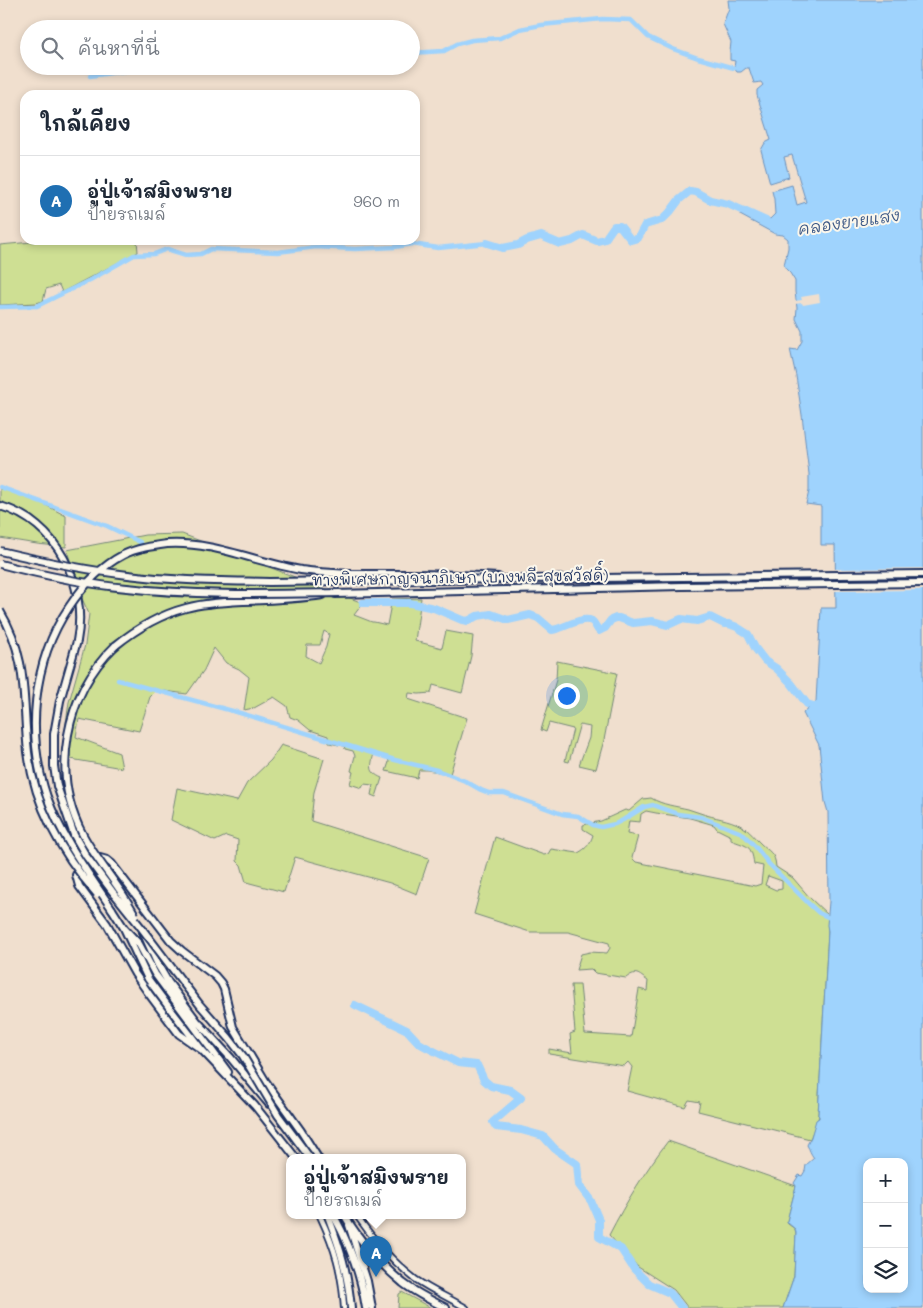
<!DOCTYPE html>
<html lang="th">
<meta charset="utf-8">
<style>
:root{--surface:#fff;--page:#f6f6f7;--text:#1f2937;--muted:#747a83;--line:#e0e1e3;--accent:#1f6fb2}
body{margin:0;font-family:Mali,"Playpen Sans Thai",sans-serif;background:var(--page);color:var(--text)}
.controls{position:absolute;right:15px;bottom:15px;display:grid;overflow:hidden;border-radius:10px;box-shadow:0 2px 8px #0003}
.controls button{width:45px;height:45px;display:grid;place-items:center;padding:0;border:0;border-bottom:1px solid var(--line);background:var(--surface);color:var(--text);font:25px sans-serif}
.you{position:absolute;left:566px;top:695px;width:18px;height:18px;margin:-12px;border:4px solid #fff;border-radius:50%;background:#1a73e8;box-shadow:0 0 0 8px #1a73e833}
.badge{display:grid;place-items:center;width:32px;height:32px;border-radius:50%;background:var(--accent);color:#fff;font-size:16px;font-weight:700}
.pin{position:absolute;translate:-50% -41px;filter:drop-shadow(0 1px 2px #0008)}
.pin::after{content:'';position:absolute;top:26px;width:18px;height:15px;background:inherit;clip-path:polygon(0 0,100% 0,50% 100%)}
.popup{position:absolute;left:286px;top:1154px;width:180px;height:65px;box-sizing:border-box;display:grid;place-content:center;border-radius:10px;background:var(--surface);filter:drop-shadow(0 1px 4px #0005);font-size:16px;white-space:nowrap;color:var(--muted)}
.popup b{font-size:19px;color:var(--text)}
.popup::after{content:'';position:absolute;left:50%;top:100%;margin-left:-10px;border:10px solid transparent;border-top-color:var(--surface)}
.list{margin:0;padding:0;list-style:none}
h2{display:flex;justify-content:space-between;align-items:center;height:65px;margin:0;padding:0 20px;font-size:21px}
h2 small{font-size:16px;font-weight:400;color:var(--muted)}
.list li{display:grid;grid-template-columns:32px 1fr auto;gap:15px;align-items:center;box-sizing:border-box;height:90px;padding:0 20px;border-top:1px solid var(--line)}
.list b{display:block;font-size:19px;white-space:nowrap}
.list p{margin:0;font-size:16px;white-space:nowrap;color:var(--muted)}
.list em{font-size:16px;font-style:normal;color:var(--muted)}
.icon{flex:none;width:28px;height:28px;fill:none;stroke:currentColor;stroke-width:2;stroke-linecap:round;stroke-linejoin:round}
.map{position:relative;flex:none;width:923px;height:1308px;overflow:hidden}
.search{position:absolute;background:var(--surface);box-shadow:0 2px 8px #0003;left:20px;top:20px;width:400px;height:55px;display:flex;align-items:center;gap:12px;box-sizing:border-box;padding:0 18px;border-radius:28px;color:var(--muted);font-size:19px}
.panel{position:absolute;background:var(--surface);box-shadow:0 2px 8px #0003;left:20px;top:90px;width:400px;height:155px;border-radius:15px}
.map>svg:first-child{display:block}
.green{fill:#cedf93;stroke:#748778;fill-rule:evenodd}
.water{fill:#9fd3fd;stroke:#6a91bd;fill-rule:evenodd}
.pier{fill:#f0dfce}
.lines{fill:none;stroke-linecap:round;stroke-linejoin:round}
.canal{stroke:#9fd3fd;stroke-width:4.5}
.river{stroke:#9fd3fd;stroke-width:8}
.minor-casing{stroke:#1b2f5e;stroke-width:8}
.highway-casing{stroke:#1b2f5e;stroke-width:10}
.minor{stroke:#fbf7ec;stroke-width:4.5}
.highway{stroke:#fbf7ec;stroke-width:6}
.highway-bridge-casing{stroke:#1b2f5e;stroke-width:10;stroke-linecap:butt}
.highway-bridge{stroke:#fbf7ec;stroke-width:6}
.labels{text-anchor:middle;stroke-width:4;stroke-linejoin:round;paint-order:stroke}
.street-label{font-size:15px;fill:#1b2f5e;stroke:#fbf7ec}
.water-label{font-size:16px;font-style:italic;fill:#3c5886;stroke:#fbf7ec}
</style>
<div class="map">
<svg width="923" height="1308" viewBox="0 0 923 1308">
<rect width="100%" height="100%" fill="#f0dfce"/>
<filter id="ink" filterUnits="userSpaceOnUse"><feTurbulence type="fractalNoise" baseFrequency=".02" numOctaves="2"/><feDisplacementMap in="SourceGraphic" scale="10" xChannelSelector="R" yChannelSelector="G"/><feConvolveMatrix kernelMatrix="1 2 1 2 8 2 1 2 1" color-interpolation-filters="sRGB"/></filter>
<g filter="url(#ink)">
<path class="green" d="M53 240H137L138 252 62 292 59 285 46 289 43 301 36 303 0 305V245Z
M0 488 38 501 66 516V547L37 544 0 538Z
M182 534 363 603 354 615 372 622H374L387 625 392 599 421 598 415 641 442 648 446 631 473 636 471 656 462 693 433 685 431 693 419 694 409 693 408 699 467 718 450 774 427 770H419L417 778 386 771 389 762 387 756 374 753C371 766 368 772 382 778L376 797 371 795 373 785 364 784 362 788 350 784 353 772 351 771 355 756 353 751 345 749 344 746 329 743 328 736 310 730 298 720 290 717 287 706 274 697 254 708 244 710 249 677 239 669 226 663 214 648 204 670 187 694 157 690 150 697 139 731 79 719 76 737 119 753 122 768 65 758 66 723 69 702 85 645 89 614 79 592 67 550 145 535ZM324 631 329 634 326 647 319 663 306 656 307 645H320Z
M557 661 617 673 604 740 596 769 579 765 589 738 590 727 580 725 579 727 569 762 565 761 573 729 549 723 546 732 541 730 556 680Z
M281 745 324 759 314 792 311 821 429 858 417 894 390 883 295 857 284 892 246 882 241 865 237 861 238 840 226 836 215 841 171 820 177 788 237 801 247 783 271 760Z
M651 798C663 805 675 806 688 809 694 811 700 813 706 815 720 819 734 820 746 829 751 833 755 838 760 843 769 852 775 852 776 867L793 878 810 898 828 915V931L818 1115 819 1116 810 1139 698 1111 700 1102 689 1100 685 1107 627 1091 632 1067 628 1062 624 1066 549 1054V1049L572 1053 570 1034 575 1032 571 985H580L585 1034 631 1037 639 989 647 991 648 981C638 974 636 970 626 978L595 973 591 969 576 970 581 954 590 952 607 953 610 948 609 943 568 932H530L474 914 495 837 544 855 548 854 551 849 578 853C587 848 590 844 593 835L583 829V825L601 821 625 810 629 811 643 799ZM646 811 656 813 690 818 714 825 717 829 731 836V840C748 847 751 844 754 864L763 866 761 884 755 886 636 862 632 858 638 836 627 834 629 821 640 822 641 814ZM768 876 782 881V889L776 890 765 885Z
M668 1141 796 1186 787 1221 788 1224 795 1229 796 1233 794 1276 783 1308H688L674 1290 638 1267 609 1235C626 1202 645 1171 668 1141Z
M402 1292 431 1308H398L399 1294Z"/>
<path class="water" d="M728 0H923V1308H783L794 1276 796 1233 795 1229 788 1223 787 1221 796 1186 794 1183 799 1175 802 1176 805 1171 806 1165 814 1158C810 1153 810 1150 807 1145L811 1137 816 1120 819 1118V1116L818 1115 828 931 827 925 829 902 828 812 825 802 819 745 803 713 816 702 821 608H836L835 545H821V506L806 504 809 491V474L802 415 796 376 790 349 797 350 802 341V331L796 319 797 308 795 292V281L790 273 786 269 784 265 788 248V239L783 235 775 234 740 215 742 209 759 218 770 219 775 214 774 199 772 191 792 185 797 205 806 202 792 155 784 157 789 177 770 183 761 150 765 143 771 140 757 95V90L763 85 761 82 754 83 749 68H746L741 72H737L734 68 735 61 730 60V52L731 42 723 24 729 8ZM867 1162H904V1289H867Z"/>
<path class="pier" d="M819 294 820 302 803 305 802 303 795 304V301L802 300 801 297Z
M923 568V590L833 591V569Z"/>
<g class="lines">
<path class="canal" d="M411 53 444 51 457 44 472 40 500 38 520 29 541 25 602 19 631 20 648 37 673 49 698 58 734 68 740 67
M90 76 125 71 215 66
M0 307 37 306 90 280 134 255 154 254 167 249 186 255 201 254 211 249 278 252 316 247 355 249 395 247 412 244 438 248 487 243
M0 487 107 526 140 542
M118 680 240 713 395 760 437 770 465 781 481 790 489 793H504L562 814 578 816 593 825 601 827 615 824 623 820 644 807 653 805 678 814 701 817 742 833 755 846 769 864 808 903 819 913 832 919"/>
<path class="river" d="M487 243 503 248 518 245 527 240 541 236 560 244 572 241 583 235 597 241 605 239 614 226H620L631 240 638 238 645 225 662 220 670 212 679 200 690 191 696 192 710 200 728 204 766 221
M363 603H410L434 608 462 620 468 621 477 616 491 614 508 620 530 615 538 618 552 630C564 629 580 616 592 621 595 623 596 628 599 631L605 628 611 620 616 618H619L633 623 652 621 668 625 681 619 697 621 710 617 724 624H729L737 627 748 634 755 648 765 661 776 668 791 683 807 704 820 708
M355 1005 407 1030 419 1043 428 1048 458 1063 477 1065 484 1080 491 1086 510 1090 521 1098 493 1122 496 1127 521 1130 543 1136 555 1149 577 1164 579 1185 591 1201 599 1220V1237L621 1249 634 1269 649 1284 670 1293 682 1308"/>
<g class="minor-casing">
<path id="minor" d="M320 1216C335 1248 342 1272 344 1308
M357 1216C373 1239 392 1261 415 1279 431 1290 449 1298 466 1308"/>
</g>
<g class="highway-casing">
<path id="highway" d="M0 506C57 522 88 585 77 641
M167 544C212 541 256 562 301 570 336 575 371 574 407 574 437 574 467 575 498 577
M682 577 923 574
M335 594 682 586 923 583
M115 646C136 629 159 615 186 608 204 603 223 602 243 601 269 600 296 599 323 595
M112 909 124 928 139 944 155 974 228 1072
M124 928 148 979 168 1006 202 1050 255 1106 296 1158
M143 932 158 965 168 982 197 1021 230 1057 269 1104
M202 1050 179 1034 149 994 135 974 107 924 79 886 76 875 78 872 100 858 107 860 112 864 171 941 182 951 215 976 221 983 224 989 233 1027 266 1082 301 1131 318 1158
M328 1216C340 1248 348 1273 351 1308
M334 1216C350 1245 361 1276 366 1308
M345 1216C358 1239 382 1266 403 1283 416 1293 432 1301 446 1308
M349 1225 367 1281 372 1308"/>
</g>
<use href="#minor" class="minor"/>
<use href="#highway" class="highway"/>
<g class="highway-bridge-casing">
<path id="highway-bridge" d="M0 551C42 561 85 570 128 575 174 581 222 581 269 582L682 577
M0 564C42 575 84 584 127 588 198 596 269 594 340 593
M0 611C29 659 22 699 28 752 35 807 61 853 97 894
M77 641 60 701 54 734V766L57 786 74 835 86 856 112 891 140 926 200 1005 229 1038 243 1056 278 1115 310 1158
M115 646C65 694 50 773 83 835 98 863 120 886 135 915
M112 909C88 873 62 838 47 797 26 735 32 662 69 607 83 586 100 567 123 555 137 548 152 546 167 544"/>
</g>
<use href="#highway-bridge" class="highway-bridge"/>
</g>
</g>
<g class="labels">
<g class="street-label">
<text transform="translate(460 578) rotate(-1)" y="5">ทางพิเศษกาญจนาภิเษก (บางพลี-สุขสวัสดิ์)</text>
</g>
<g class="water-label">
<text transform="translate(849 222) rotate(-8)" y="6">คลองยายแสง</text>
</g>
</g>
</svg>
<div class="controls">
<button>+</button>
<button>−</button>
<button><svg class="icon" aria-label="layers" viewBox="0 0 24 24"><path d="M12 4l9 5-9 5-9-5zM3 14l9 5 9-5"/></svg></button>
</div>
<div class="you"></div>
<div class="pin badge" style="left:376px;top:1277px">A</div>
<div class="popup"><b>อู่ปู่เจ้าสมิงพราย</b>ป้ายรถเมล์</div>
<div class="search"><svg class="icon" aria-label="search" viewBox="0 0 24 24"><circle cx="10" cy="10" r="6"/><path d="M15 15l6 6"/></svg>ค้นหาที่นี่</div>
<section class="panel">
<h2>ใกล้เคียง<small></small></h2>
<ul class="list">
<li><span class="badge">A</span><div><b>อู่ปู่เจ้าสมิงพราย</b><p>ป้ายรถเมล์</p></div><em>960 m</em></li>
</ul>
</section>
</div>
